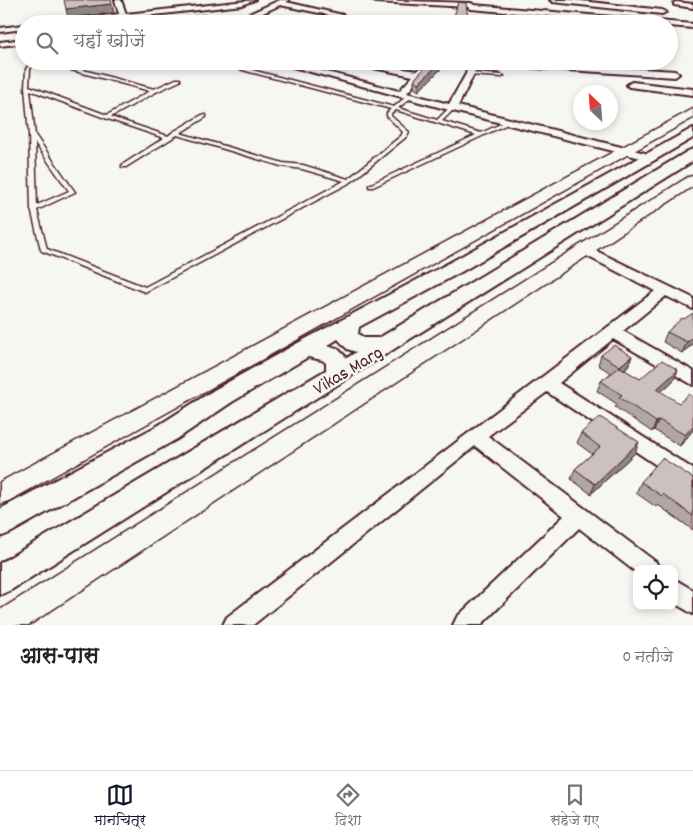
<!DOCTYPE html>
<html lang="hi">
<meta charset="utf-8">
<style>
:root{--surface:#fff;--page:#f6f6f6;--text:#202124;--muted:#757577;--line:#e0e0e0;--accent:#111827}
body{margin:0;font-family:Dekko,"Playpen Sans Deva",sans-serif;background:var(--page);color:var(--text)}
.controls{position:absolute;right:15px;bottom:15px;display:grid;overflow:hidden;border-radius:10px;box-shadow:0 2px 8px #0003}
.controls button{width:45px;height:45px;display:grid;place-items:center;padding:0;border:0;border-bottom:1px solid var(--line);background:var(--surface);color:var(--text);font:25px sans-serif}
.compass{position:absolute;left:573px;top:85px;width:45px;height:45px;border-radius:50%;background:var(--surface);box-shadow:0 2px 8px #0003;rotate:335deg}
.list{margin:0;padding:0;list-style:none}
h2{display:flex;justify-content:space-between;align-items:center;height:65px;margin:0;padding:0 20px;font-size:21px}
h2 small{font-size:16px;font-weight:400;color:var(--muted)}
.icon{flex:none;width:28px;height:28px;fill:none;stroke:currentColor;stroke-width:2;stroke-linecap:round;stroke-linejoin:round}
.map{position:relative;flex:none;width:693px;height:625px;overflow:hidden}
.search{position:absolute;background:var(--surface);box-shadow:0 2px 8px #0003;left:15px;right:15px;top:15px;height:55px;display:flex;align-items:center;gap:12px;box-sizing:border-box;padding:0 18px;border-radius:28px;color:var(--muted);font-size:19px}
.sheet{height:145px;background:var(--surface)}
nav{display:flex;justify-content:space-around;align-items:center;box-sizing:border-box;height:70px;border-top:1px solid var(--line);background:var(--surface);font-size:14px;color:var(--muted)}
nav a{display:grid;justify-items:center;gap:2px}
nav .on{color:var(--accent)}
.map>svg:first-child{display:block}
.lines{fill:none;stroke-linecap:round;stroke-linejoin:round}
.service-casing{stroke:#4a1f2b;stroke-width:3}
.minor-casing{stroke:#4a1f2b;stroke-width:4}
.tertiary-casing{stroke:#4a1f2b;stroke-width:3}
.secondary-casing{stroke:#4a1f2b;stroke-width:4}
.service{fill:#f6f6f2;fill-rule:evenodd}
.minor{fill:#f6f6f2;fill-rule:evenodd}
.tertiary{fill:#f6f6f2;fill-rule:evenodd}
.secondary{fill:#f6f6f2;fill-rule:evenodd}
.wall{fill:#afa6a5;stroke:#4a1f2b}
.shaded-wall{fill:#8f8786;stroke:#4a1f2b}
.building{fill:#ccc1c0;stroke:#4a1f2b}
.labels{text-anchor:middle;stroke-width:5;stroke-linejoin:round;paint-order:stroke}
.street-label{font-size:19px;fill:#4a1f2b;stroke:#f6f6f2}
</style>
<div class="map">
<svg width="693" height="625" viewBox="0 0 693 625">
<rect width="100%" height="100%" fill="#f6f6f2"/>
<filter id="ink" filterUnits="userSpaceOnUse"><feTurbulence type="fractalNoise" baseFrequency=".02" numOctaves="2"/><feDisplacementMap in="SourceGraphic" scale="10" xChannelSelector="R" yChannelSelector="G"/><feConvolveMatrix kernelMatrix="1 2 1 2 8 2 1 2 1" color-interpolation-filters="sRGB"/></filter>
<g filter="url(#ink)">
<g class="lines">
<g class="service-casing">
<path id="service" d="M32 61H36L30 69 29 86 107 115 150 91 71 70V69L75 63 79 64 76 68 154 89 176 79H180V81L156 92 111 117 168 136 173 132 202 115H206V117L180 133 283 163 303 165 348 179 401 136 403 132 387 116V113L391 109 246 71 214 61H222L247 68 260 61H265L252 70 394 107 408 95H412V97L398 108 437 120 450 107H454V109L442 121 481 133 507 121 512 122 373 187H369V185L476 135 396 110 391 113V116L409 132 406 137 351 182 145 292 42 251 41 250 31 209 29 135 25 87 26 69ZM30 90 105 118 164 138 122 165V167H126L177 135 281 166 302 169 344 181 145 287 47 249 37 210 75 192 35 135ZM35 143 69 191 37 205Z
M470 73 502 75 504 76 502 77 468 75V74Z"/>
</g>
<g class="minor-casing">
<path id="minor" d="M115 0H121L126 14 255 0 242 5 75 24H49L53 22 119 14Z
M280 0H289L286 2 343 15 339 17 280 5 250 19 270 24 243 22 227 24Z
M373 0 471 3 474 5 693 24V28L669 26V24H638L471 9 468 7 376 2Z
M550 0H572L662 10 666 12 662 14 553 2Z
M676 2 693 4V8L674 5V3Z
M202 16H205V20L178 24H157Z
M24 25V29L0 32V28Z
M24 39V43L0 46V42Z
M271 61H286L399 91 413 76 373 68V64L417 71 425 61H434L407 93 449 104 466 74 469 61H518L675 71 679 74 675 77 477 64 474 74 458 106 653 155 654 157 649 160 449 110Z
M632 82 693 89V95L629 87 627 85Z
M584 245 693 298V309L666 296 623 331 693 371V385L613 339 559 383 693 469V487L686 485 547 392 488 436 656 562 659 569H637V573L579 528 481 625H453L457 617 564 516 475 446 253 625H223L227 617 655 291 579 252 577 249Z
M674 579 693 590V614L674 603Z"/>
</g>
<g class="tertiary-casing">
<path id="tertiary" d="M693 109V118L9 501 0 504V482Z
M693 176V186L29 625H0V610L688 177Z"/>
</g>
<g class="secondary-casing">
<path id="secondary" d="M693 128V138L461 272 359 327 358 334 364 338H379L688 151 693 149V161L11 590 0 595V563L326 370V363L322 360 308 357 232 402 177 439 10 533 0 537V509L159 425 214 390 296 344 447 264ZM338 339 347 349 356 352 347 358 337 348 327 346Z"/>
</g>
<use href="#service" class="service"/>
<use href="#minor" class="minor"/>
<use href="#tertiary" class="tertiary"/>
<use href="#secondary" class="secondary"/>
</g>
<path class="wall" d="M192 61H213V63L207 65Z
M431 61H467L466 67 444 66 419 91 414 88V80Z
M485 61H501L499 73 484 72Z
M684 319 693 344 682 353 663 342 667 332Z
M601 355 632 356 628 366 624 370 640 379 674 380 661 392 693 430 680 446 654 430 652 432 615 407 617 404 597 391 601 381 611 373 598 365Z
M581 433 635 453 591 494 571 479 575 469 592 454 577 443Z
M693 478V530L658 505 656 507 636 493 641 482Z"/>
<path class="shaded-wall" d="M112 4 114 13 68 18 66 9Z
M206 61H213V63L207 65Z
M442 61H444V66L419 91V83Z
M693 337V344L682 353 687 342Z
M632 356 628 366 616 376 620 366Z
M678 370 674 380 652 400 657 389Z
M659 420 654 430 652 432 656 422Z
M693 426V430L680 446 685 435Z
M639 442 635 453 591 494 595 484Z"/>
<path class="building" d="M64 0H111L112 4 66 9Z
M458 2 466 3 468 19H478L476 24H452Z
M431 61H442L419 83 414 80Z
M485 61H501L500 65 485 64Z
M693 313V337L687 342 667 332 682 318 684 319Z
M614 345 632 356 620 366 601 355Z
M662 360 678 370 657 389 679 403 689 394 693 397V426L685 435 659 420 656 422 619 397 622 395 601 381 620 367 640 379Z
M600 417 639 442 595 484 575 469 600 447 581 433Z
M662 458 693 478V516L663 494 662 496 641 482Z"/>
</g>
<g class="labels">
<g class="street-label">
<text transform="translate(347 369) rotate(-31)" y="7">Vikas Marg</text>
</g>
</g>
</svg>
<div class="controls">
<button><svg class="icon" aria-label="locate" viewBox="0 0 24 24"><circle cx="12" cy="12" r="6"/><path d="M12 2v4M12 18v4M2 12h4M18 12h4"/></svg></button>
</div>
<svg class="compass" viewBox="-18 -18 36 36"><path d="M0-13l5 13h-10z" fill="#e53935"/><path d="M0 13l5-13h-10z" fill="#757577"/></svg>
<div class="search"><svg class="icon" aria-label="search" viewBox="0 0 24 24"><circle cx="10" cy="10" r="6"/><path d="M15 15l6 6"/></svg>यहाँ खोजें</div>
</div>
<section class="sheet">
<h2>आस-पास<small>0 नतीजे</small></h2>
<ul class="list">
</ul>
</section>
<nav>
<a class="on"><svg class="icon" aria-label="map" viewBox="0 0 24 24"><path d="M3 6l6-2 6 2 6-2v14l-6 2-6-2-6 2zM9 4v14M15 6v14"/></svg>मानचित्र</a>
<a><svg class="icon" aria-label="directions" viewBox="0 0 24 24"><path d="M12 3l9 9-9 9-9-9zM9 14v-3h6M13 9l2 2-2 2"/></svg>दिशा</a>
<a><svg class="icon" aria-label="saved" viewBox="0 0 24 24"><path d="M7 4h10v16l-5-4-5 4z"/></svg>सहेजे गए</a>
</nav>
